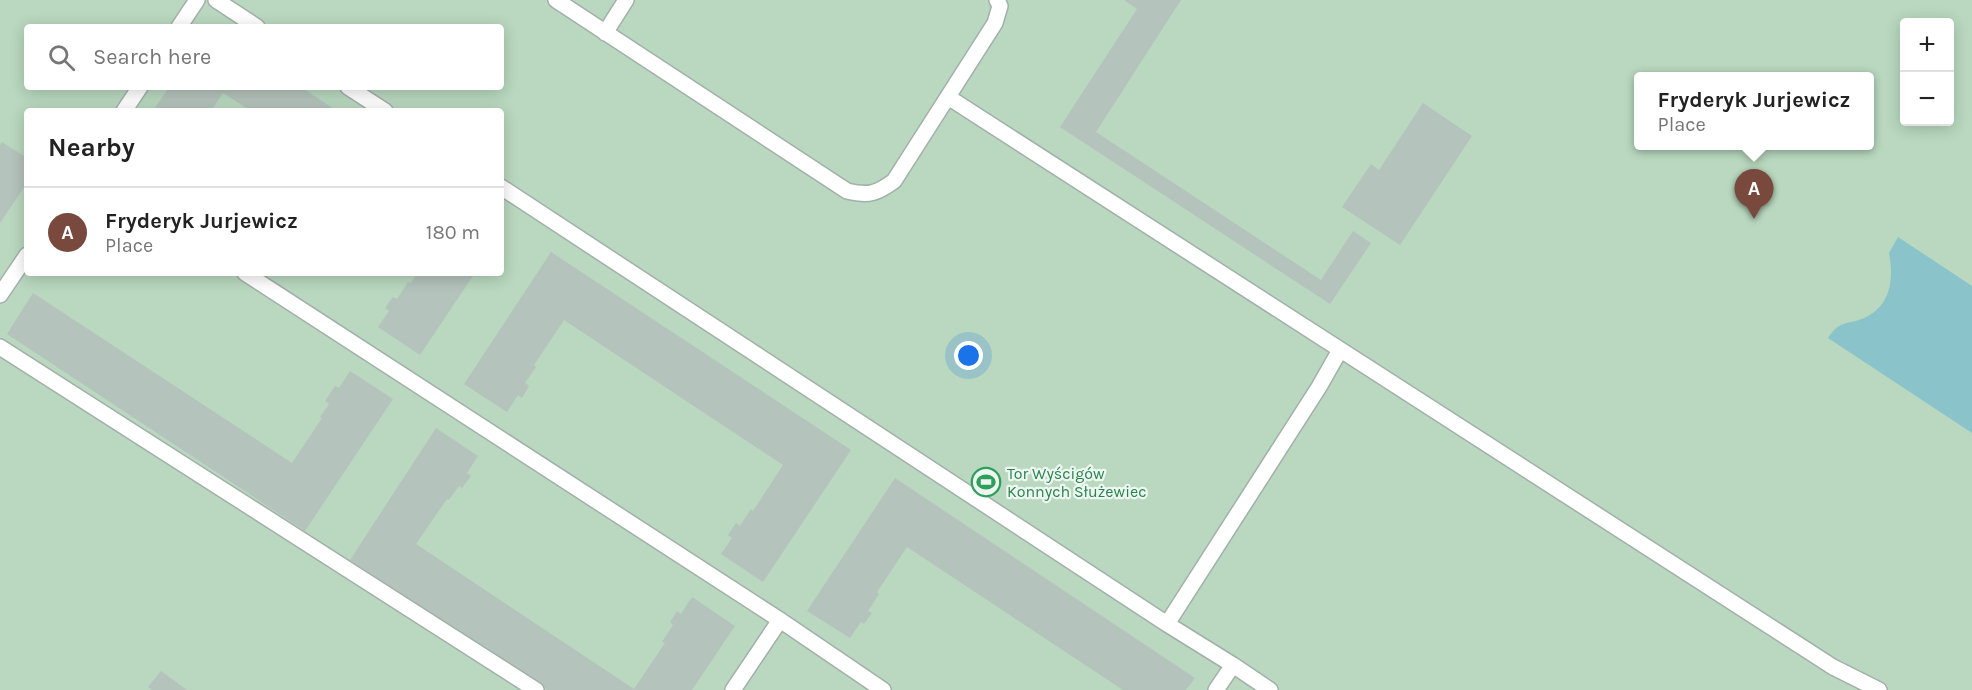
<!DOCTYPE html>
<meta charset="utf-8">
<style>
:root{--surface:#fff;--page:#f6f6f6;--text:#222;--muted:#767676;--line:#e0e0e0;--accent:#7a493d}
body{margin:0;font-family:Karla,sans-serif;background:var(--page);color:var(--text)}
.controls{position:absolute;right:18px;top:18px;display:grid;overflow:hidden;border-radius:6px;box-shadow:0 3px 15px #0003}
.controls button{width:54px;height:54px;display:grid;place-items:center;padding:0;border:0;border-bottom:2px solid var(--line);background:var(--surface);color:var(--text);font:30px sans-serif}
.you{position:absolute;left:969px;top:356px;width:21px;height:21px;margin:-15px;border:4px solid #fff;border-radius:50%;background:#1a73e8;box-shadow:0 0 0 9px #1a73e833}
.badge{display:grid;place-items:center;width:39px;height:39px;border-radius:50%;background:var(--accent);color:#fff;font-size:20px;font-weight:700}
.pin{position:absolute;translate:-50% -50px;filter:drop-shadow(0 2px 3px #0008)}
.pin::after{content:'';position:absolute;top:32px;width:21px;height:18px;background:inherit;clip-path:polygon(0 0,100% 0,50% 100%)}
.popup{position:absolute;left:1634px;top:72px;width:240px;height:78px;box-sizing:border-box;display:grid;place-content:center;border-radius:6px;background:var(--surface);filter:drop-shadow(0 2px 4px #0005);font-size:20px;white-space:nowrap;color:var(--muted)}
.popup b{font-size:22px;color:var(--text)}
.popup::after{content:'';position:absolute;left:50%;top:100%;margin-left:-12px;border:12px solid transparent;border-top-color:var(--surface)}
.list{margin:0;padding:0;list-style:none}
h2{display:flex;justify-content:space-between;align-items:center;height:78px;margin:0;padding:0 24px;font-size:26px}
h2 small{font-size:20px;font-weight:400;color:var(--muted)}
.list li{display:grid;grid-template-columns:39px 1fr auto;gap:18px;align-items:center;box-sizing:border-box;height:90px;padding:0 24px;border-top:2px solid var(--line)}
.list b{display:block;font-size:22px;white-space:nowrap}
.list p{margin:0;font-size:20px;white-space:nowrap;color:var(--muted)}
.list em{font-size:20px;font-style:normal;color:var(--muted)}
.icon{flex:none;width:33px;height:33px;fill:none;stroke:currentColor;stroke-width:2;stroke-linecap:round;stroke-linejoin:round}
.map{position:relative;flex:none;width:1972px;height:690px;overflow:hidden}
.search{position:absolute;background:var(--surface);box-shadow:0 3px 15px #0003;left:24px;top:24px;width:480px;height:66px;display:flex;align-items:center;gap:15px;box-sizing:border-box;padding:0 21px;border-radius:6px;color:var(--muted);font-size:22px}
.panel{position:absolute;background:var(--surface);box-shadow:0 3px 15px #0003;left:24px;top:108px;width:480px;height:168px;border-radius:6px}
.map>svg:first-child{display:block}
.green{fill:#b9d8bf;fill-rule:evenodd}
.water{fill:#8ac4ca}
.building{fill:#b4c3bc}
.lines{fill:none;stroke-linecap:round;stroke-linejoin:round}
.lane-casing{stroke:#a2b0aa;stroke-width:18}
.lane{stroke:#fff;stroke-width:15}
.labels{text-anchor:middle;stroke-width:4.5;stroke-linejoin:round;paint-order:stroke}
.leisure-label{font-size:16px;fill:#27864d;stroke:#eef6f2;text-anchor:start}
</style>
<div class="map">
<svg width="1972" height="690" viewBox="0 0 1972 690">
<rect width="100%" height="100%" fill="#dee9e3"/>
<path class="green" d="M0 0H1972V690H0ZM1904 22H1950V122H1904ZM27 27H501V87H27ZM1638 76H1870V146H1638ZM27 111H501V273H27Z"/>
<path class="water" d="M1898 237 1972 286V433L1828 338C1841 319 1845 326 1864 318 1891 306 1894 279 1889 253Z"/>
<path class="building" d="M1124 0H1181L1096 132 1321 280 1353 231 1371 243 1330 304 1060 127 1137 9Z
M169 87H301L337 111H251L223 93 211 111H153Z
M1423 103 1472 136 1400 245 1342 207 1371 164 1379 170Z
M2 142 27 158V183L0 223V145Z
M551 252 851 450 763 582 721 554 732 538 728 535 736 523 740 526 751 509 753 511 783 465 564 320 534 365 536 367 525 383 529 386 522 398 518 395 507 412 464 384Z
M417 273H475L420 355 378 327 389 311 385 308 393 297 397 299 408 282 411 283Z
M33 293 292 463 322 418 320 417 329 404 325 401 335 386 339 388 350 371 393 399 305 531 7 334Z
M436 428 478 456 467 473 471 476 462 488 459 486 449 500 447 499 416 544 634 689 665 643 662 642 673 625 670 622 677 611 681 614 692 597 735 626 692 690H547L350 560Z
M895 478 1195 678 1186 690H1123L907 547 877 592 879 594 868 611 872 613 864 624 861 622 850 638 807 611Z
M161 671 187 690H152L148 687Z"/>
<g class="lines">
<g class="lane-casing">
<path id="lane" d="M216 0 257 27
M556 0 847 191C869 196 876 194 894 181L995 23 1000 6 997 0
M179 27 197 0
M605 33 626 0
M348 87 385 111
M948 97 1833 667 1879 690
M124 111 140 87
M501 187 1167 624 1233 665 1216 690
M245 273 780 620 883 690
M0 295 27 255
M0 347 536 690
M1167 624 1319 387 1340 350
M1233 665 1270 690
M733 690 780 620"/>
</g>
<use href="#lane" class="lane"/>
</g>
<defs>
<g id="stadium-ring" transform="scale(1.5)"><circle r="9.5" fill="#eef6f2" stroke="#2e9e5b" stroke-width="1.5"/><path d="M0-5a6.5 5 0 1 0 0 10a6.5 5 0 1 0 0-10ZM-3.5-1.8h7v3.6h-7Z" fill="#2e9e5b"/></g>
</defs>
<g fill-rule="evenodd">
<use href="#stadium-ring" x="986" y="482"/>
</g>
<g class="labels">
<g class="leisure-label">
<text x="1007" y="479">Tor Wyścigów<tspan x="1007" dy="18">Konnych Służewiec</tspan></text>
</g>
</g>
</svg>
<div class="controls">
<button>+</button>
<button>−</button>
</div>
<div class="you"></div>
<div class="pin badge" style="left:1754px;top:219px">A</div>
<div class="popup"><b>Fryderyk Jurjewicz</b>Place</div>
<div class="search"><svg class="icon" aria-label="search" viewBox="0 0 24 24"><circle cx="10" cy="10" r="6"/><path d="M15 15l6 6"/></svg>Search here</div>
<section class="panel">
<h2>Nearby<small></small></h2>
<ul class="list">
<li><span class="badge">A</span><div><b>Fryderyk Jurjewicz</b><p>Place</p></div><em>180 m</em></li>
</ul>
</section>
</div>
